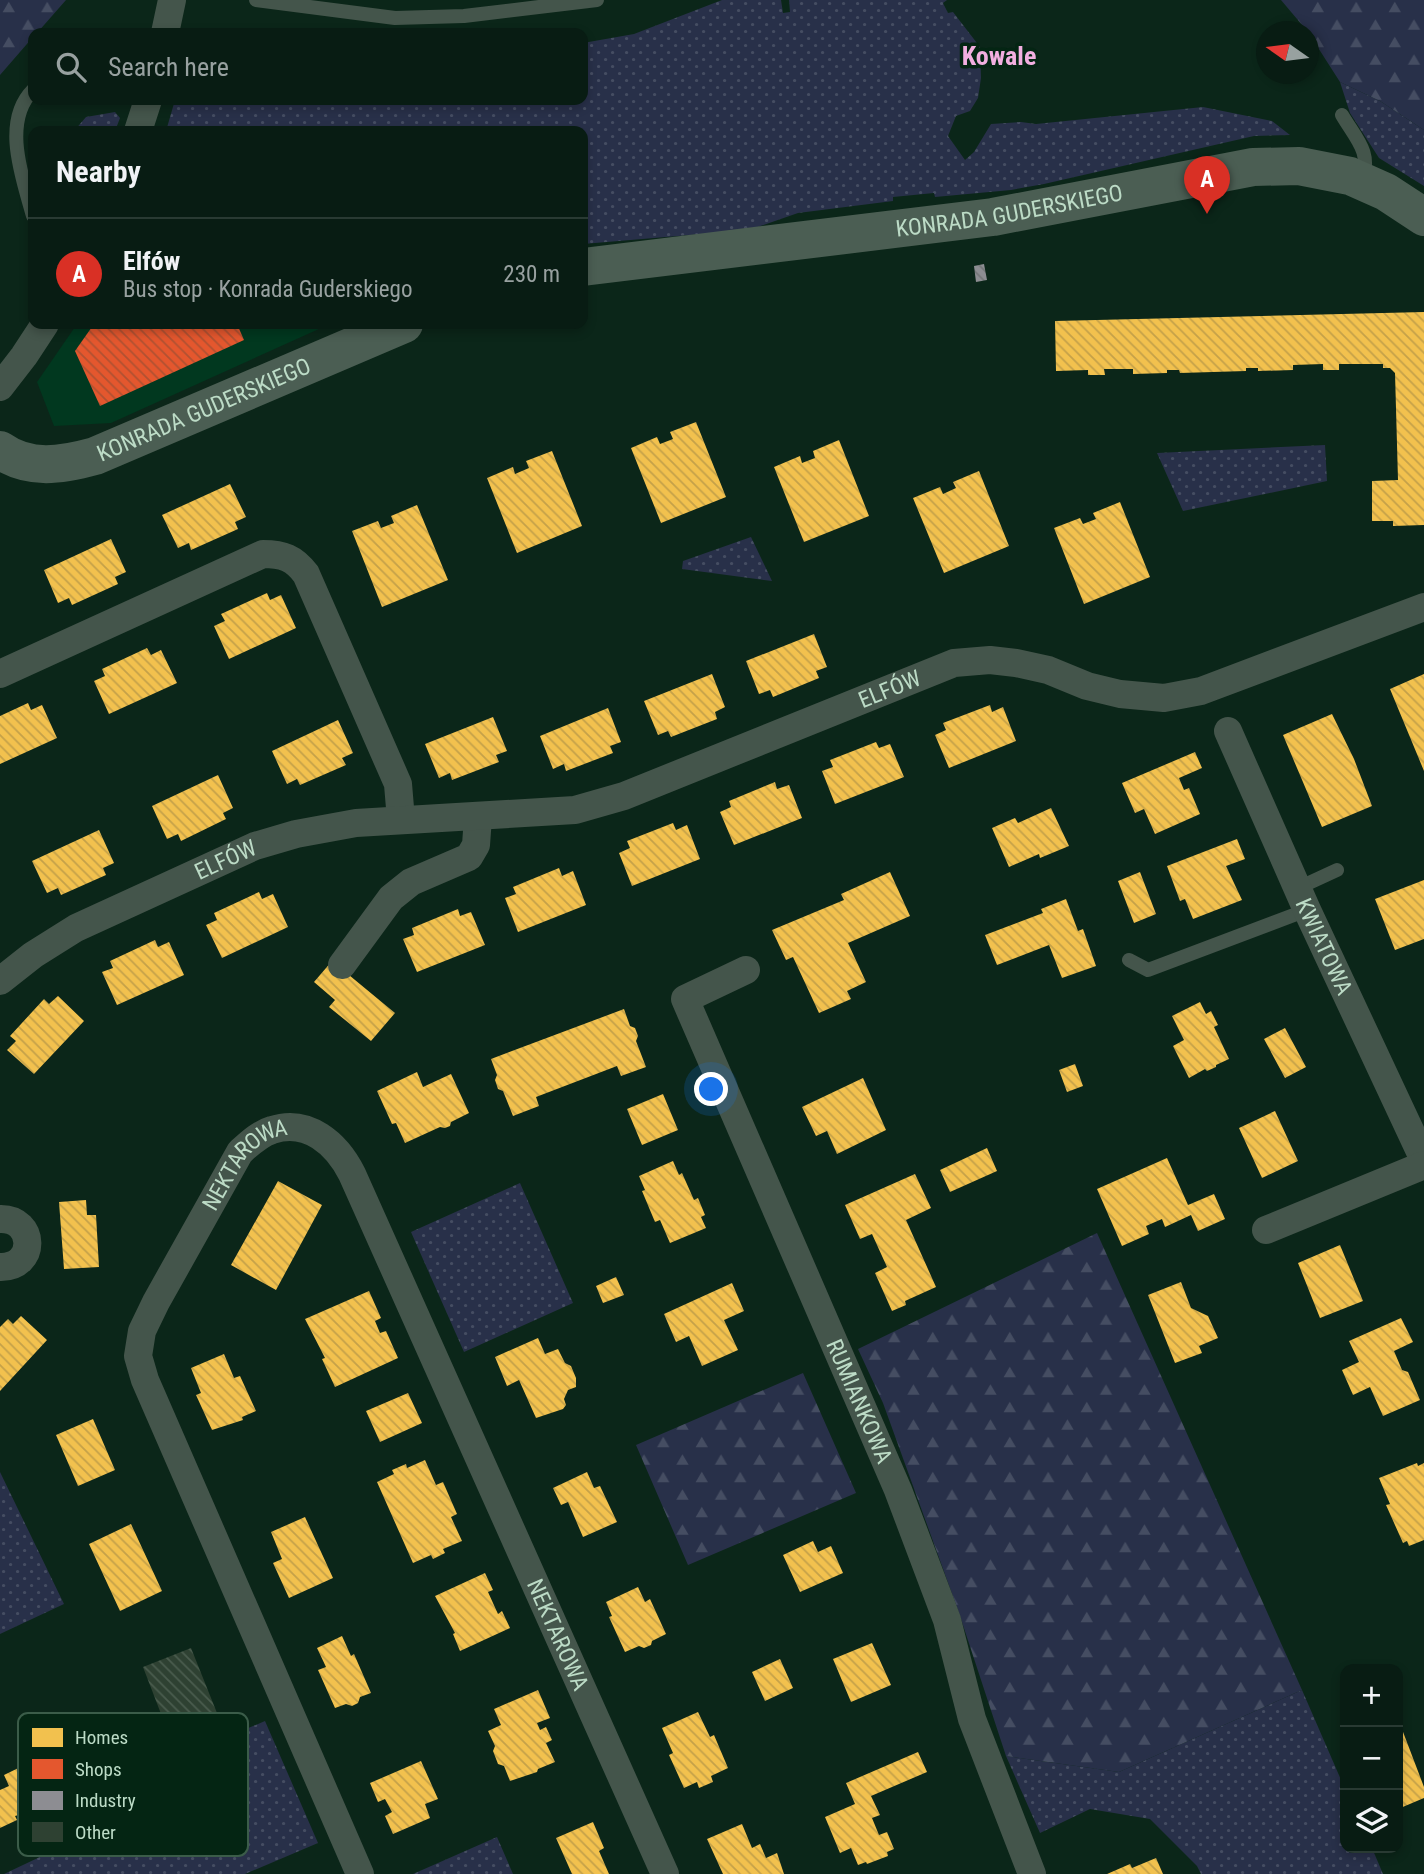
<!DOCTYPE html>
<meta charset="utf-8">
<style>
:root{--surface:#081c13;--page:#162921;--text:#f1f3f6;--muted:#98a1a0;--line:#293a33;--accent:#d93025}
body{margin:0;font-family:"Roboto Condensed",sans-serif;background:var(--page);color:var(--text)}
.controls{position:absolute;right:21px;bottom:21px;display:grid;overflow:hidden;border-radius:14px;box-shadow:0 4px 10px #0003}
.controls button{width:63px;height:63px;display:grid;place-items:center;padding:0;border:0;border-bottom:2px solid var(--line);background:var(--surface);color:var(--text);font:35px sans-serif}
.compass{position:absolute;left:1256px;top:21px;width:63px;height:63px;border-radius:50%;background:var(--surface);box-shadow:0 4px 10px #0003;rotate:284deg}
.you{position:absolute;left:712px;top:1090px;width:24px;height:24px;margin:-18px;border:5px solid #fff;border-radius:50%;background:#1a73e8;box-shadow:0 0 0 10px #1a73e833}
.badge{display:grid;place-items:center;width:46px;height:46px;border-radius:50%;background:var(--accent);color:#fff;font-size:23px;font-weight:700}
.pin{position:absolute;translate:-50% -58px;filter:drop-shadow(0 2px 4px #0008)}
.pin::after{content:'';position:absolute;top:37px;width:24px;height:21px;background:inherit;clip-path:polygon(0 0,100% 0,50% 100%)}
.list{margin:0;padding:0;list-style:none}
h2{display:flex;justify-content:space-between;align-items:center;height:91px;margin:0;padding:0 28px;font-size:30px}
h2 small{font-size:23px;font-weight:400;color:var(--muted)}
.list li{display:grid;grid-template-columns:46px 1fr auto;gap:21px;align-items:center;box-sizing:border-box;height:112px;padding:0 28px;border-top:2px solid var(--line)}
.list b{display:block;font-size:26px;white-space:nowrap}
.list p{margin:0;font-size:23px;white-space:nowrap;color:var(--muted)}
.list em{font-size:23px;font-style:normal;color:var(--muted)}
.icon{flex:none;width:38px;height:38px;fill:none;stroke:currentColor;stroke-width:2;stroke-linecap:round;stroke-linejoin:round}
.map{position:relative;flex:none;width:1424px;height:1874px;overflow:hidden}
.search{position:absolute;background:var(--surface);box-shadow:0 4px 10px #0003;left:28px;top:28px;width:560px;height:77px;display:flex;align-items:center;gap:18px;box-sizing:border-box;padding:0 24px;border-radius:14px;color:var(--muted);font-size:26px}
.panel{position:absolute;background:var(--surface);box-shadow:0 4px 10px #0003;left:28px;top:126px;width:560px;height:203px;border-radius:14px}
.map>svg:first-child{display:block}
.built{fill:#01381f}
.green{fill:url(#green-dots)}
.forest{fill:url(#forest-firs)}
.homes{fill:url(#homes-back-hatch)}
.shops{fill:url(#shops-back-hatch)}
.industry{fill:url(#industry-back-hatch)}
.building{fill:url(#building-back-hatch)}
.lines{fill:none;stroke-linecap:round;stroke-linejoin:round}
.lane{stroke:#44554b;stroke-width:14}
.street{stroke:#44554b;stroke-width:28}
.secondary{stroke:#4b5e53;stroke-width:38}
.labels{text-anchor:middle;stroke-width:7;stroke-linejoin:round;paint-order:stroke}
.street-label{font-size:23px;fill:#bcdbc6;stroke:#042513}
.quarter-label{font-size:26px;font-weight:bold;fill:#f2afe0;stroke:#042513}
.key{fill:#042513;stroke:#3b5c49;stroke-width:2}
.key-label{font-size:19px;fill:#bcdbc6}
</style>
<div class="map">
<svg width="1424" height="1874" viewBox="0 0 1424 1874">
<defs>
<pattern id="green-dots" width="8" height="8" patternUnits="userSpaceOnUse" patternTransform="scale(1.75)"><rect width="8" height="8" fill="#283049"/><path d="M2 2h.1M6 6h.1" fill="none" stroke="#454d62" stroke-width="1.8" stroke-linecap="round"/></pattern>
<pattern id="forest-firs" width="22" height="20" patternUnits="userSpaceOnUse" patternTransform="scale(1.75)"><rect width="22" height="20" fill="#283049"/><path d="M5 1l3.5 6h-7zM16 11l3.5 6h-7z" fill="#454d62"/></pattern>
<pattern id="homes-back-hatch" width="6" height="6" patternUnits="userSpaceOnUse" patternTransform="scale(1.75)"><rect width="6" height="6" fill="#f2c14e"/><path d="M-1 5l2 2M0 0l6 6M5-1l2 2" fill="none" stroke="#c4a149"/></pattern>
<pattern id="shops-back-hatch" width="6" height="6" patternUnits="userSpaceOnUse" patternTransform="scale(1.75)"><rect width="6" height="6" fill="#e4572e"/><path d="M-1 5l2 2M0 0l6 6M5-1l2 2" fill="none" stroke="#b05132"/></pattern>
<pattern id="industry-back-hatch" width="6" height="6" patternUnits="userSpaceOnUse" patternTransform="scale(1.75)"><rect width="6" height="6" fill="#8d8d92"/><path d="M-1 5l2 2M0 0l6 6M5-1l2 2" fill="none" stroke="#747678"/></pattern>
<pattern id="building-back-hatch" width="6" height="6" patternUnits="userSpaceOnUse" patternTransform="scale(1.75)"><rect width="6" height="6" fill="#2e4132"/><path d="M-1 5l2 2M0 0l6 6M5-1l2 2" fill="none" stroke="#4a5c4e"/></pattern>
</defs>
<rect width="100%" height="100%" fill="#0b2619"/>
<path class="built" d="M77 324H330L111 423 54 426 37 382Z"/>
<path class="green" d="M722 0H781L783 13 790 12 789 0H947L943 3 948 13 953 12 980 47 981 78 978 98 970 111 956 116 948 136 965 160 974 152 991 124 1021 122 1036 124 1203 107 1272 121 1290 135 1254 136 1044 184 1011 190 935 197 934 193 893 197V201L798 213 749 230 583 244V131H166L175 100H583V43L634 34Z
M1340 82 1380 101 1424 130V186L1379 158 1350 113Z
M115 112 120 118 115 131H74L86 117Z
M1325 445 1327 481 1183 511 1157 453Z
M751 537 772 581 682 569 683 561Z
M520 1183 573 1303 464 1352 411 1232Z
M0 1472 64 1604 0 1634Z
M1302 1690 1345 1789V1848H1372L1383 1874H1201L1197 1866 1150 1819 1090 1809 1040 1833 1006 1756 1119 1772Z
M265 1721 318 1843 245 1874H4L158 1801 145 1772Z
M497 1837 513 1874H413Z"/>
<path class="forest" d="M0 0H66L37 33H33V37L0 75Z
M1281 0H1424V130L1380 101 1340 82 1308 32Z
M1097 1233 1302 1690 1119 1772 1006 1756 959 1613 883 1403 858 1349Z
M803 1373 856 1493 688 1565 636 1445Z"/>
<path class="homes" d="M1424 312V525L1393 526V521H1372V481L1398 480 1395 373 1390 368H1383V364H1339V370H1323V364L1293 365V370L1258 371V368H1246V371L1180 373 1179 370H1167V373L1133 374V369H1104L1105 375H1088V370L1056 371 1055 321Z
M696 422 726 497 661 523 631 448 657 437 660 444 673 439 670 432Z
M839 440 869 516 804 542 774 467 800 456 802 463 815 458 813 451Z
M552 451 582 526 517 553 487 478 513 467 515 474 529 468 526 461Z
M979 471 1009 546 944 573 913 498 940 487 943 494 956 488 953 482Z
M230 484 246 517 235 522 238 529 191 550 189 543 178 548 162 515Z
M1120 502 1150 577 1084 604 1054 528 1080 518 1083 524 1096 519 1093 513Z
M417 505 448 580 382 607 352 531 378 521 381 528 394 523 391 516Z
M111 539 126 572 115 577 118 584 72 605 69 598 58 603 44 570Z
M267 593 270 600 281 595 296 628 229 659 214 626 225 621 221 614Z
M814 634 827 667 816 671 819 678 773 697 770 690 759 694 746 661Z
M147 648 151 655 161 650 177 683 109 714 94 681 105 676 102 669Z
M712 674 725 707 715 712 717 719 671 737 668 731 658 735 644 701Z
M1424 674V771L1390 689Z
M28 703 31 710 42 705 57 738 0 764V716Z
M990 705 992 712 1003 707 1016 741 949 768 935 735 946 730 943 723Z
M608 708 621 742 610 746 613 753 566 771 564 764 553 769 540 736Z
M1332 714 1354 759 1372 806 1322 827 1283 735Z
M493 717 507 751 496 755 499 762 452 780 450 773 439 778 425 744Z
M338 720 353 753 342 758 346 765 300 785 297 779 287 784 272 751Z
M876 742 879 748 890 744 904 777 835 804 822 771 833 767 830 760Z
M1195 752 1202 768 1179 778 1184 790 1189 788 1200 814 1155 834 1144 809 1135 813 1122 783Z
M218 775 233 808 223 813 226 819 181 841 178 834 167 839 152 806Z
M775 782 777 789 789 785 802 818 734 845 720 812 731 807 729 801Z
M1051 808 1069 846 1040 858 1039 854 1009 867 992 828 1015 818 1018 823Z
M673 823 676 830 687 825 700 859 632 886 619 853 630 848 627 841Z
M99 830 114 863 103 868 106 875 61 895 58 888 47 893 32 861Z
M1237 839 1245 859 1226 866 1242 900 1193 919 1185 899 1180 901 1167 866Z
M559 868 562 876 573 871 586 905 518 932 505 898 516 894 513 887Z
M890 872 910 916 848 943 866 982 847 991 851 999 819 1013 793 957 786 960 772 930 844 900 841 894Z
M1140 872 1156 914 1134 923 1118 881Z
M1424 880V939L1395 950 1375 899Z
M259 892 262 899 273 894 288 927 222 958 206 925 217 920 214 913Z
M1066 899 1078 931 1083 929 1096 966 1062 978 1049 945 997 965 985 935 1043 913 1041 909Z
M458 909 460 916 471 912 485 945 417 972 403 939 414 935 412 928Z
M155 940 158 947 169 942 184 975 117 1005 102 972 113 968 110 961Z
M332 961 395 1013 371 1041 329 1007 335 1000 314 982Z
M58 996 84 1021 34 1074 7 1050 16 1041 10 1036 44 999 49 1004Z
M1200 1002 1206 1014 1211 1011 1218 1025 1214 1027 1229 1059 1216 1065V1067L1207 1071 1205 1069 1189 1078 1173 1046 1184 1040 1172 1016Z
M624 1009 630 1026 635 1028 638 1036 636 1041 646 1067 621 1076 617 1066 536 1097 539 1106 513 1116 503 1091 498 1089 495 1080 497 1075 491 1059Z
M1285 1028 1306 1067 1285 1078 1264 1039Z
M1075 1064 1083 1086 1067 1092 1059 1070Z
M417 1072 423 1087 451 1074 469 1113 451 1122 450 1126 445 1128 440 1127 405 1143 396 1123 392 1124 377 1091Z
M863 1078 886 1130 837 1154 827 1131 816 1136 802 1107Z
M663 1094 678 1130 642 1145 627 1109Z
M1275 1111 1298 1161 1262 1178 1239 1128Z
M987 1148 997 1171 950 1192 940 1170Z
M1167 1158 1188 1205 1214 1194 1225 1219 1198 1231 1191 1215 1165 1227 1162 1219 1146 1226 1149 1234 1122 1246 1097 1189Z
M673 1161 679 1175 682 1173 694 1200 698 1198 705 1215 701 1217 706 1228 670 1243 660 1220 655 1222 642 1191 645 1190 639 1176Z
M915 1174 931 1208 906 1220 936 1287 905 1301 906 1305 892 1311 875 1273 887 1267 872 1234 860 1239 845 1205Z
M278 1181 322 1205 276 1290 231 1265Z
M86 1200 87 1215H96L99 1267 64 1269 59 1202Z
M1340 1245 1363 1301 1320 1318 1298 1263Z
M616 1277 624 1295 603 1303 596 1286Z
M1181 1282 1191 1308 1208 1316 1218 1338 1199 1346 1202 1353 1175 1363 1148 1295Z
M732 1283 744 1311 724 1320 738 1350 702 1366 689 1336 676 1342 664 1314Z
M369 1291 381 1318 375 1321 380 1333 386 1331 398 1358 335 1387 322 1359 325 1358 305 1319Z
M21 1316 47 1340 0 1391V1327L8 1319 13 1324Z
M1401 1318 1413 1342 1394 1351 1402 1370 1408 1372 1420 1400 1383 1416 1370 1387 1353 1395 1342 1370 1359 1362 1349 1341Z
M538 1338 545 1354 558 1349 565 1363 571 1366 576 1378V1387L568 1390 564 1399 566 1405 563 1409 536 1418 519 1380 507 1386 495 1357Z
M224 1354 234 1378 240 1376 256 1411 242 1417 243 1420 212 1430 196 1395 201 1393 191 1368Z
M408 1393 422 1423 380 1442 366 1411Z
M93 1419 115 1470 78 1486 56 1435Z
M425 1460 436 1485 443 1482 457 1514 451 1517 462 1541 443 1549 445 1553 433 1559 431 1555 413 1563 377 1482 394 1474 392 1470 406 1464 407 1468Z
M1417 1463 1418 1466 1424 1463V1540L1409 1546 1407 1541 1403 1543 1386 1505 1390 1504 1379 1478Z
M587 1472 594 1488 600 1486 617 1522 583 1537 568 1502 561 1505 553 1488Z
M305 1517 333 1578 289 1598 273 1563 282 1559 271 1532Z
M131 1524 162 1591 120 1611 89 1544Z
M813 1541 818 1552 831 1546 843 1573 800 1592 783 1555Z
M485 1573 493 1590 488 1592 498 1614 502 1611 510 1628 460 1651 453 1634 455 1633 435 1596Z
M638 1587 645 1602 650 1599 666 1634 652 1641 651 1645 644 1648 639 1646 625 1652 609 1617 612 1616 606 1602Z
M342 1636 351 1656 354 1654 371 1693 360 1697 358 1703 352 1706 346 1704 335 1708 318 1670 326 1667 317 1648Z
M872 1643 891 1685 851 1702 833 1659Z
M780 1659 793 1688 765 1701 752 1672Z
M538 1690 550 1718 537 1723 540 1730 546 1727 552 1740 546 1743 555 1762 538 1769 537 1772 510 1781 504 1766 498 1764 493 1751 495 1746 488 1731 501 1725 494 1709Z
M698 1712 710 1737 714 1735 728 1768 711 1776 713 1782 699 1788 697 1782 684 1788 669 1755 673 1753 662 1728Z
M1398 1724H1400L1424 1787V1798L1398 1809Z
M918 1752 927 1772 871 1796 880 1815 872 1818 879 1835 887 1832 894 1849 887 1852 888 1856 867 1864 866 1862 858 1865 851 1848 840 1853 825 1817 855 1804 846 1783Z
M41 1757 72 1821 34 1839 22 1814 15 1816 17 1820 0 1828V1790L9 1786 4 1775Z
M421 1761 438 1799 425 1804 430 1818 393 1834 385 1816 392 1812 385 1799 378 1802 370 1783Z
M593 1822 604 1848 599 1851 609 1874H572L556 1838Z
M742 1824 752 1848 760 1844 766 1858 777 1853 784 1874H723L707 1839Z
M1156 1858 1163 1874H1107L1130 1864 1132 1868Z"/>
<path class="shops" d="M94 324H237L244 340 100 406 75 351Z"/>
<path class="industry" d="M984 264 987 280 976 282 974 266Z"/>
<path class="building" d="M191 1648 217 1713 168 1732 143 1667Z"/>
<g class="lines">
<path class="lane" d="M256 0 395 18 464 16 597 0
M33 90C1 122 23 179 33 216
M1342 115C1356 139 1372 152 1362 180
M1298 888 1337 870
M1129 960 1148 970 1307 910"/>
<g class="street">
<path d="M165 33 172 0"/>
<path d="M138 131 148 100"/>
<path d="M0 387 24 356 45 324"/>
<path d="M0 674 263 554C283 554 294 558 306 574L398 784 401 820"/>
<path id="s1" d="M1228 731 1307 910 1424 1160"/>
<path d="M342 965 391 898 411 882 469 857 476 845 478 817"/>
<path id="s2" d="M746 970 685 999 898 1490 947 1620 972 1719 1032 1874"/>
<path id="s3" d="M0 981 33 955 76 928 255 846 296 834 356 823 575 810 624 796 954 663 990 660 1016 663 1048 670 1087 686 1120 694 1164 698 1201 691 1424 607"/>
<path d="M0 1219C36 1218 37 1268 0 1267"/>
<path d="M1266 1230 1424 1165"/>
<path id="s4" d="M360 1874 145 1380 138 1356 142 1331 156 1302 240 1152C249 1144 259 1134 272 1130 308 1118 337 1144 352 1174L665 1874"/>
</g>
<g class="secondary">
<path id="s5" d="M583 267 993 217 1253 167 1299 166 1350 176 1386 192 1424 217"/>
<path id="s6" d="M0 450C29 471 62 465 95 456L404 324"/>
</g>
</g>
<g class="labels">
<g class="street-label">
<text dy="8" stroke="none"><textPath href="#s5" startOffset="430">KONRADA GUDERSKIEGO</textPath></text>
<text dy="8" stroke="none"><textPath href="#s6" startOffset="217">KONRADA GUDERSKIEGO</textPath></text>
<text dy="8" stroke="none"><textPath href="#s3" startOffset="950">ELFÓW</textPath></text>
<text dy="8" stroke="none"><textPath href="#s3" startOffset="257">ELFÓW</textPath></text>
<text dy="8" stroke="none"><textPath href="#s1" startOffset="236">KWIATOWA</textPath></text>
<text dy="8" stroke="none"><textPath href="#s4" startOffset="788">NEKTAROWA</textPath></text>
<text dy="8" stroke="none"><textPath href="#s2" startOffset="506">RUMIANKOWA</textPath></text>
<text dy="8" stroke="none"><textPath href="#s4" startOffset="1437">NEKTAROWA</textPath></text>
</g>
<g class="quarter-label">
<text x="999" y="65">Kowale</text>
</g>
</g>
<rect x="18" y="1713" width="230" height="143" rx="10" class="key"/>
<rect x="32" y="1728" width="31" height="19" fill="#f2c14e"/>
<rect x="32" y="1759" width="31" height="20" fill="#e4572e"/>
<rect x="32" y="1791" width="31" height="19" fill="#8d8d92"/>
<rect x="32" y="1822" width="31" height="20" fill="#2e4132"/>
<g class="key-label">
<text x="75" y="1744">Homes</text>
<text x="75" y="1776">Shops</text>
<text x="75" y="1807">Industry</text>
<text x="75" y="1839">Other</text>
</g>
</svg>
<div class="controls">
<button>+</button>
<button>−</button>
<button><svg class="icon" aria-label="layers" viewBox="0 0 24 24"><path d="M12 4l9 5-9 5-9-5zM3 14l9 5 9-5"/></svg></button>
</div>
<svg class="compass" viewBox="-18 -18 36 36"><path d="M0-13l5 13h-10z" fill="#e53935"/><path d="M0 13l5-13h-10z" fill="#98a1a0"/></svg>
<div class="you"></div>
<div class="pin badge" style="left:1207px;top:214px">A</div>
<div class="search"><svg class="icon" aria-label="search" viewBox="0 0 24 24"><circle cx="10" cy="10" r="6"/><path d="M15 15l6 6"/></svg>Search here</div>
<section class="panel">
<h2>Nearby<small></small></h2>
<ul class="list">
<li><span class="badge">A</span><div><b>Elfów</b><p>Bus stop · Konrada Guderskiego</p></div><em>230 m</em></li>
</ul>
</section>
</div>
